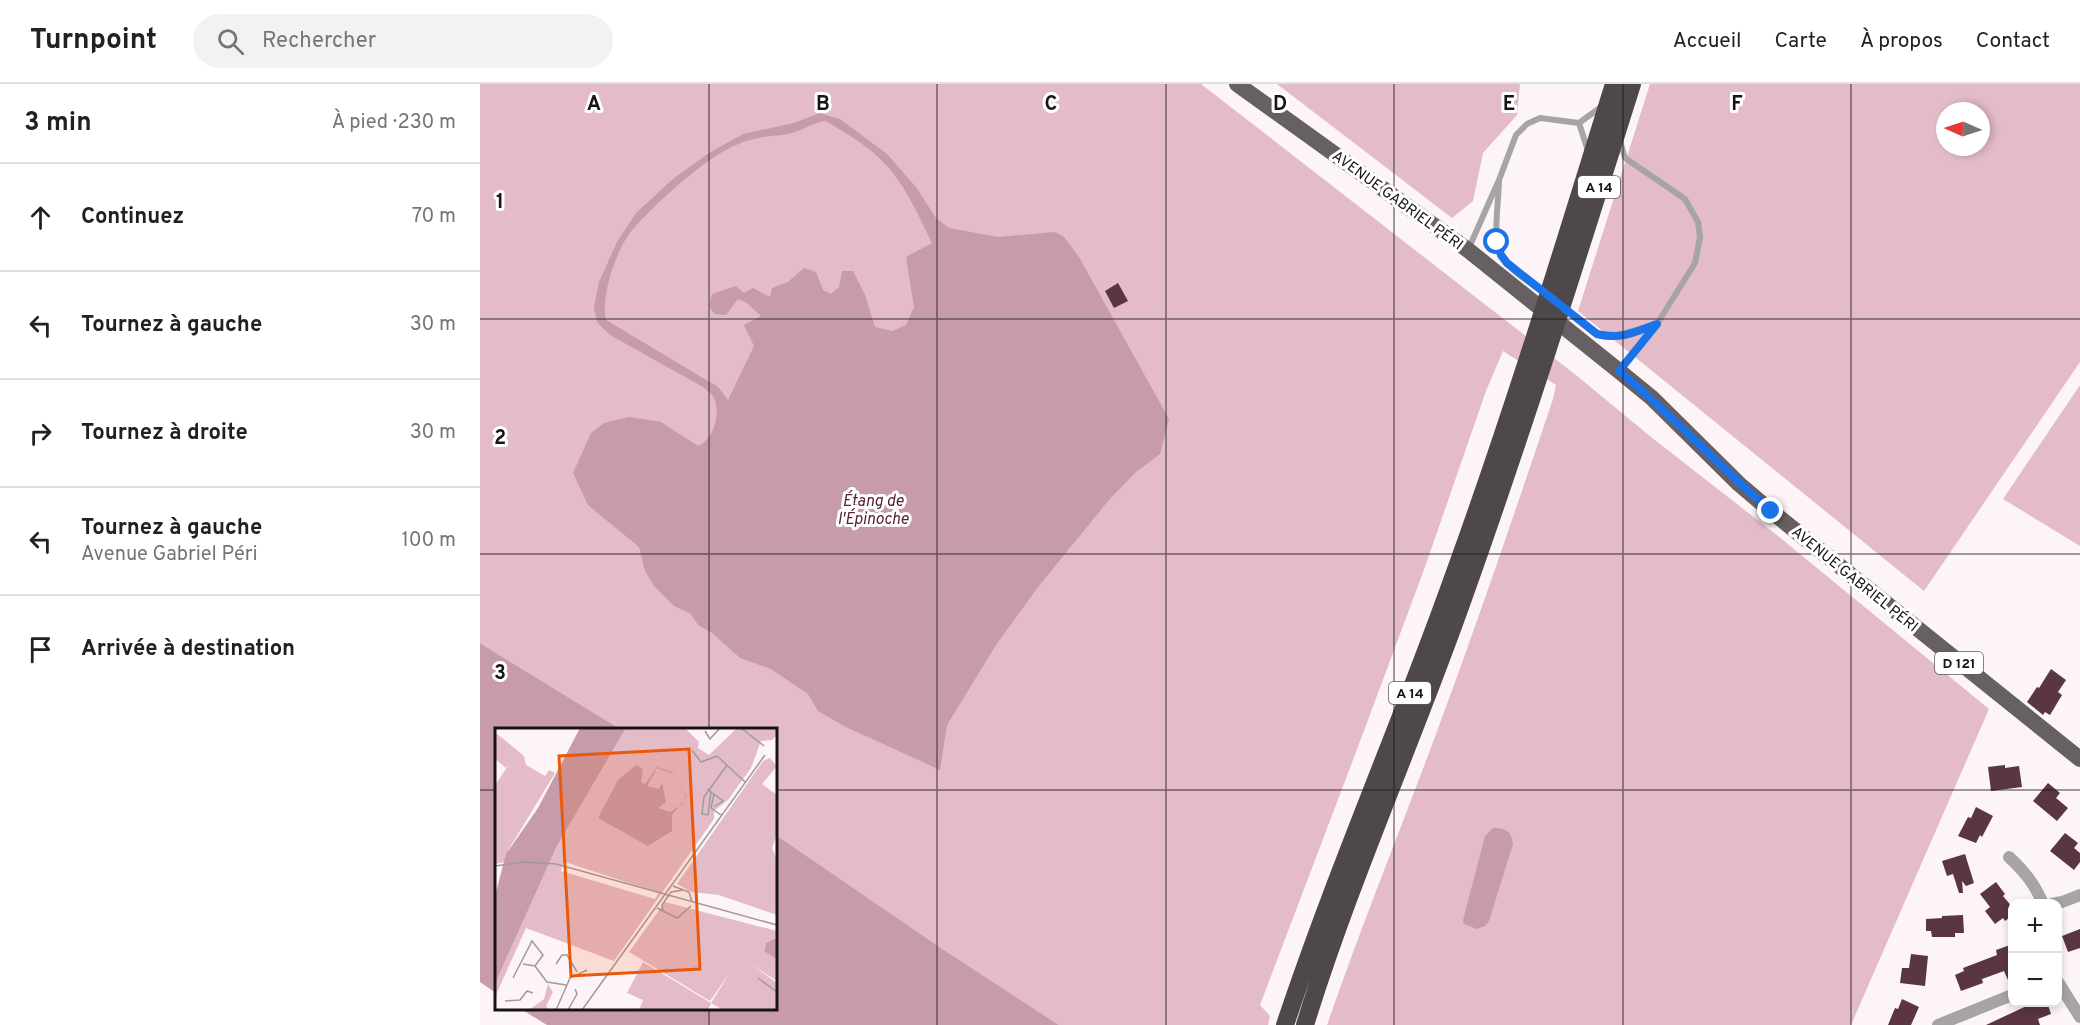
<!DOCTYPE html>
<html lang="fr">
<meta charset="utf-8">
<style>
:root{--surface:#fff;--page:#f2f2f2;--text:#202124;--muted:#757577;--line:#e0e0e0}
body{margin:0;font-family:Overpass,sans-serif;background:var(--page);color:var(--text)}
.controls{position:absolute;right:18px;bottom:18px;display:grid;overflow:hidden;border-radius:12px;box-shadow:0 3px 9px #0003}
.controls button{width:54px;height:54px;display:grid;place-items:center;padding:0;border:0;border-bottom:2px solid var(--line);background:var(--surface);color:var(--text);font:30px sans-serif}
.compass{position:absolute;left:1456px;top:18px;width:54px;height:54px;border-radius:50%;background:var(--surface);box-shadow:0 3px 9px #0003;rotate:273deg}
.stop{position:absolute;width:18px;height:18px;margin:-14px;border:4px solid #1a73e8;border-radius:50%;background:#fff}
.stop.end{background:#1a73e8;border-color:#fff;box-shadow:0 2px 6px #0008}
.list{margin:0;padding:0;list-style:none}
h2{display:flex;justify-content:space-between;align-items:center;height:78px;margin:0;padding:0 24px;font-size:26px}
h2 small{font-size:20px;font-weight:400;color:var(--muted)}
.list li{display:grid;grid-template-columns:39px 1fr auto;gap:18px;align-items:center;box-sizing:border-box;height:108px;padding:0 24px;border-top:2px solid var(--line)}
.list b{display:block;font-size:22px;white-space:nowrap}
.list p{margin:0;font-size:20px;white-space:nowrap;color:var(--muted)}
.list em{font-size:20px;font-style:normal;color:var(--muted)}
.icon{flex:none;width:33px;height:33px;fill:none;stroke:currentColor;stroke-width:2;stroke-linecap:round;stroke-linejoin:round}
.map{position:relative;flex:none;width:1600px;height:941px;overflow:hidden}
header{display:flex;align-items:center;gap:36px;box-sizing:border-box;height:84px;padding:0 30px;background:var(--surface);border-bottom:2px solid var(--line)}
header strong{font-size:28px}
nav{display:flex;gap:33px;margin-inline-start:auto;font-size:21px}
.search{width:420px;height:54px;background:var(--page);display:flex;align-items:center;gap:15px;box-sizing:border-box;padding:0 21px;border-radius:33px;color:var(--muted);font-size:22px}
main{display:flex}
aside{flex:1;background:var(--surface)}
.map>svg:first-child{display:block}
.green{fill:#e3bcc8;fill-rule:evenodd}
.water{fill:#c79ba9;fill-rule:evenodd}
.building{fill:#5a3542}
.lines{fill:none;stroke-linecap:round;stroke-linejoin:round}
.service{stroke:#a7a4a5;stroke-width:6}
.minor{stroke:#a7a4a5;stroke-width:12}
.primary{stroke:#666062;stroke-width:16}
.motorway{stroke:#4f484a;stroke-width:18}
.route{stroke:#1a73e8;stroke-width:8}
.grid{fill:none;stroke:#171415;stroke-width:1.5;stroke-opacity:0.55}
.labels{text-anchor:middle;stroke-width:6;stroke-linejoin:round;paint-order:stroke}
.shield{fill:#fff;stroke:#5d5a5b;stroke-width:1.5}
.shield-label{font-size:14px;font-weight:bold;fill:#171415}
.street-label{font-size:15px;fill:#171415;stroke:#fff}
.water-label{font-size:16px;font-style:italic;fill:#572036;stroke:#fff}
.inset-road{fill:none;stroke:#a19a9d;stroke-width:1.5}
.view{fill:#e8590c;fill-opacity:0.15;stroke:#e8590c;stroke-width:3}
.inset-edge{fill:none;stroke:#171415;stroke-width:3}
.grid-label{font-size:20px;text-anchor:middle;font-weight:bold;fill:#171415;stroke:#fff;stroke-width:6;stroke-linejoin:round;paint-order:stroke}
</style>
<header>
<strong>Turnpoint</strong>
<div class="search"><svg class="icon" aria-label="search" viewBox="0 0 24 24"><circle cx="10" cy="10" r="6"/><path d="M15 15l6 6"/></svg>Rechercher</div>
<nav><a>Accueil</a><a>Carte</a><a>À propos</a><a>Contact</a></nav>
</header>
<main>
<aside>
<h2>3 min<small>À pied · 230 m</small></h2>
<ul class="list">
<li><svg class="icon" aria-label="ahead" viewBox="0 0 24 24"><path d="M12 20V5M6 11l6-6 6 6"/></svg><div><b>Continuez</b></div><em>70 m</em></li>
<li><svg class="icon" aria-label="left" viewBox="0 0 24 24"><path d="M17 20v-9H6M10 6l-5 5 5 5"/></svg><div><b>Tournez à gauche</b></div><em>30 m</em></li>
<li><svg class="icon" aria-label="right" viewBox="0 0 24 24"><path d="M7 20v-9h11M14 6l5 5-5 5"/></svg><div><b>Tournez à droite</b></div><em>30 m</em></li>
<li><svg class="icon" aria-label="left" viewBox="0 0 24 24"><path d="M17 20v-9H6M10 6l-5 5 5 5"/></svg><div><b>Tournez à gauche</b><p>Avenue Gabriel Péri</p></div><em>100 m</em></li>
<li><svg class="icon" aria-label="arrive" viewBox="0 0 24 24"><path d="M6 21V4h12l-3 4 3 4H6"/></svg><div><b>Arrivée à destination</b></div></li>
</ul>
</aside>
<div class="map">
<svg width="1600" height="941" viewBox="0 0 1600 941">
<rect width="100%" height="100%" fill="#fdf4f7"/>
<path class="green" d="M0 0H721L1096 291 1171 353 1298 452 1509 625 1371 941H847C882 840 922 742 959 642 999 534 1036 425 1073 315L1076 301 1023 267 1006 307 945 483 876 668 780 921 790 932 788 941H579L461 864 296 751V646L140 645 0 559Z
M797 0H1040L1037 31 1003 69 993 117 972 134Z
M1170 0H1600V278L1444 507 1098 227ZM1465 27H1501V63H1465Z
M1600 301V462L1523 415Z"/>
<path class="water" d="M340 29 360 35 407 70 436 103 456 134 469 144 518 153 575 148 584 153 599 173 689 335 680 370 655 389 629 416 558 503 516 561 467 641 460 686 366 643 338 627 328 610 291 585 260 574 232 549 218 541 211 530 194 522 174 502 165 487 159 463 108 421 93 389 111 349 124 339 149 333 181 338 218 362C234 355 241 330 234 314 232 310 227 306 223 303L130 251 117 238 114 223 119 198 137 158 156 129 194 94 229 69 263 50 314 39ZM345 37C372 52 401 70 418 96 432 116 441 137 452 159L426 173 434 223 426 241 412 247 395 243 385 211 373 187H362L359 203 351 210 343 206 336 188 324 184 308 198 292 204 290 213 273 204 264 209 256 202 232 210 229 222 234 230 246 231 258 215 267 219 281 232 264 241 274 262 248 316 238 303 126 236C120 213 137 163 153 145 174 121 216 83 244 67 253 62 264 57 274 55 287 51 302 53 315 48 326 44 334 39 345 37Z
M0 559 140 645 16 646V909L0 898Z
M1013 744C1025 744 1032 747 1033 760L1009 837 1005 842 997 845 984 840 983 836 1005 752Z
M296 751 461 864 579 941H67L41 925 296 924Z"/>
<path class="building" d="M638 199 648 217 634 224 625 207Z
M1571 585 1586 596 1578 608 1582 611 1570 631 1565 628 1563 631 1547 618 1557 603 1559 604Z
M1525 681V684L1539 682 1542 703 1511 707 1508 683Z
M1568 699 1580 709 1576 714 1588 724 1577 737 1553 717Z
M1496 723 1513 732 1502 753 1500 751 1496 759 1478 752 1488 733 1491 734Z
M1585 749 1598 759 1594 764 1600 769V778L1594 786 1570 767Z
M1485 770 1494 799 1486 802 1482 797 1483 809H1479L1473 790 1467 792 1462 777Z
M1516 798 1525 810 1523 812 1533 824V831L1525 837 1523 834 1515 840 1505 827 1510 823 1500 810Z
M1483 831 1484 849H1475V853H1452L1451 847H1446V835L1462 834V832Z
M1600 845V864L1588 868 1582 852Z
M1533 860V903H1531L1524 887 1502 895 1503 899 1481 907 1475 891 1484 887 1483 884 1517 871 1516 866Z
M1431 870 1448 872 1445 902 1420 899 1422 884H1429Z
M1422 915 1439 923 1431 941H1408L1415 924 1418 925Z
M1555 918H1567L1571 930 1558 935 1560 941H1506Z"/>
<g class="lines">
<path class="service" d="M1099 39 1108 67
M1019 96C1019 116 1012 154 1021 171 1027 185 1054 201 1067 211
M988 166 1019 96 1036 51 1047 40 1060 34 1099 39 1121 23
M1084 224 1117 250 1132 253 1177 240
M1139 286 1177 240 1215 179 1220 153 1218 138 1205 115 1145 74 1140 57"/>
<path class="minor" d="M1529 773C1544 787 1555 800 1563 820
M1572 820 1582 818 1600 811
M1578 898 1600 933
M1458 941 1532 911"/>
<path class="primary" d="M757 0 988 166 1139 287 1172 314 1259 400 1291 427 1600 675"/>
<path class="motorway" d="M805 941C852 800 911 663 962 524 1026 351 1080 175 1134 0
M825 941C869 799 930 663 980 523 1042 350 1097 175 1152 0"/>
</g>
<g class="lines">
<path class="route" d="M1017 158 1021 171 1027 179 1117 250C1142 256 1154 248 1177 240L1139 287C1192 331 1239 382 1291 427"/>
</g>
<path class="grid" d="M229 0V646M457 0V941M686 0V941M914 0V941M1143 0V941M1371 0V941M0 235H1600M0 470H1600M0 706H16M296 706H1600M229 924V941"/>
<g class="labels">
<g class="shield">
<rect x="1098" y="92" width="42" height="22" rx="4.5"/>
<rect x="1455" y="568" width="48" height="22" rx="4.5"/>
<rect x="909" y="598" width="42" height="22" rx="4.5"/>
</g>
<g class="shield-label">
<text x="1119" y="108">A 14</text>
<text x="1479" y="584">D 121</text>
<text x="930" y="614">A 14</text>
</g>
<g class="street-label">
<text transform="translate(918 116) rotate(36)" y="5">AVENUE GABRIEL PÉRI</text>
<text transform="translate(1375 495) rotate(39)" y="5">AVENUE GABRIEL PÉRI</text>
</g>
<g class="water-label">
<text x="393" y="422">Étang de<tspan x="393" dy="18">l'Épinoche</tspan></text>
</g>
</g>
<g transform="translate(15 644)">
<rect width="282" height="282" fill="#fdf4f7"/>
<path d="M131 0H190L204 14 203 20 214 27 242 0H282V7L277 12 266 13 256 40 233 72 219 83V91L119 233 31 200 0 269V256L61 120ZM73 135 134 155 164 164 160 171 66 143 68 136ZM0 4 29 28 31 37 50 48 54 42 60 45 14 121 10 134 0 136V57L15 35 11 40 0 31ZM275 30 282 38 267 56 282 67V106L277 120 282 131V187L224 167 197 164 182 156 268 33ZM170 174 282 203V211L272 214 269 220 282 231V253L256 236 282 255V282H228L216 275 213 282H144L148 272 132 265 148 234 216 275 236 243 215 273 134 224ZM53 256 58 264 51 278 54 282H34L49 271Z" fill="#e3bcc8" fill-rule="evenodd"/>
<path d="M85 0H131L61 120 0 256V168L11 126 43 80ZM141 37 148 41 146 54 150 56 162 39 177 44 192 68 177 87V103L153 118 103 90 123 52ZM162 40 178 46 191 67 187 76 175 84 163 80 171 74 167 55 164 61 152 58ZM279 211H282V231L269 223 271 215Z" fill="#c79ba9" fill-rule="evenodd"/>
<path class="inset-road" d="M246 0 269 18M210 3 215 11 225 0M197 22 206 34 222 28 250 54M212 61 228 73 219 79M219 66 216 80 226 87M213 87 207 86 209 69 232 37M213 87 216 63M0 138 29 134 61 136 282 197M178 158 194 164 197 174M162 180 182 190 196 178M168 183 167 177 176 164 188 162M28 236 40 238 52 254 71 257M61 236 67 227H72L82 244M18 250 37 213 48 227 40 238M263 250 282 264M10 273 25 272 32 263 38 265M61 282 75 250 92 242M73 282 82 266 80 261M87 282 270 27"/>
<path class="view" d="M194 21 205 241 76 248 64 28Z"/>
<rect width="282" height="282" class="inset-edge"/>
</g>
<g class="grid-label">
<text x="114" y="26">A</text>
<text x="343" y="26">B</text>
<text x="571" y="26">C</text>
<text x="800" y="26">D</text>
<text x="1029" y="26">E</text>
<text x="1257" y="26">F</text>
<text x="20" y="124">1</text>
<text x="20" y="360">2</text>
<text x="20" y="595">3</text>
</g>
</svg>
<div class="controls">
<button>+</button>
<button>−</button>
</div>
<svg class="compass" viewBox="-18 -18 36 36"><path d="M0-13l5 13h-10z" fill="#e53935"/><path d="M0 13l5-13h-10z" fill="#757577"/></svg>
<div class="stop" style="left:1017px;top:158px"></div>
<div class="stop end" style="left:1291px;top:427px"></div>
</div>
</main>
